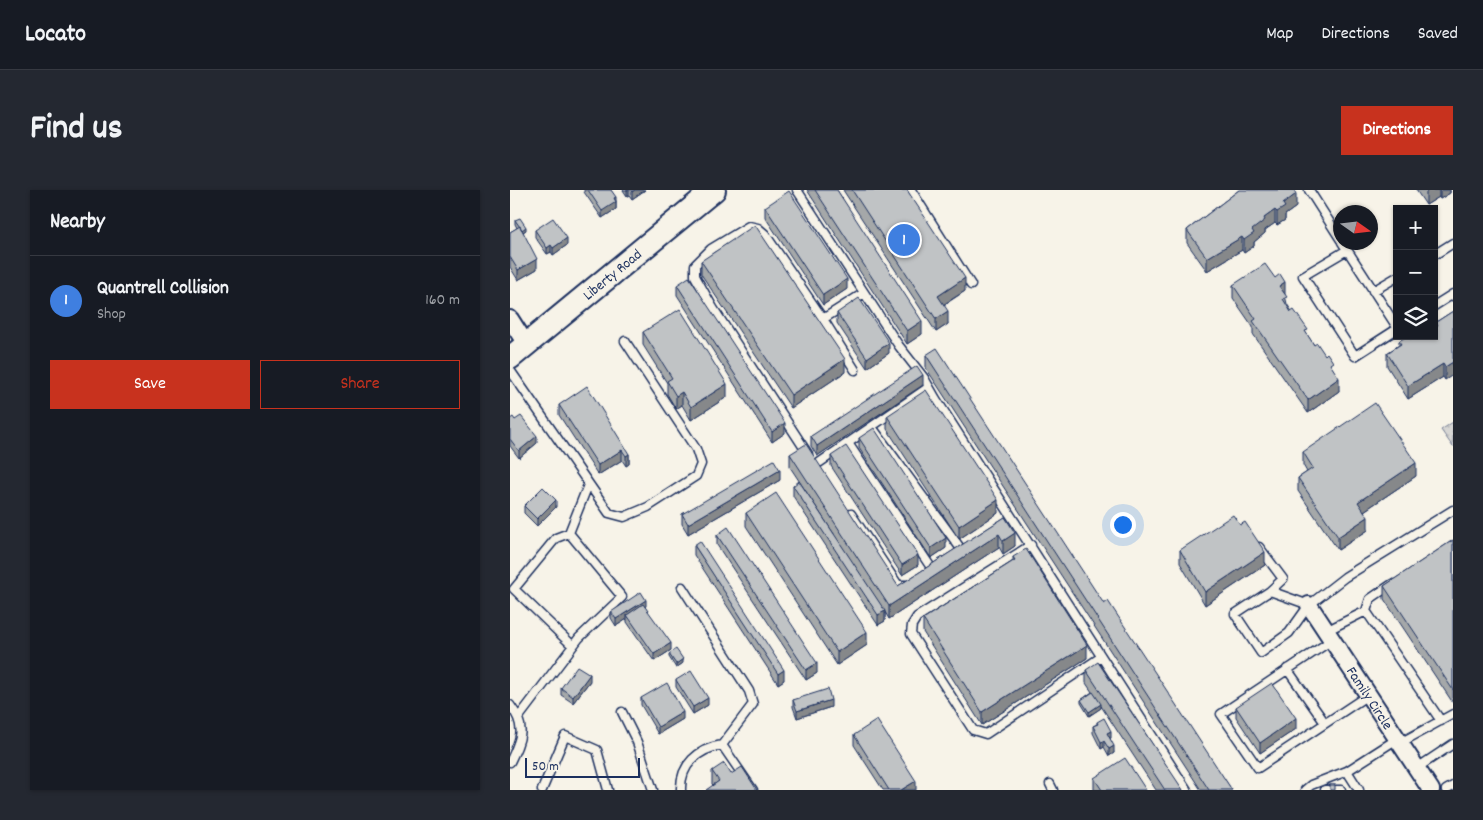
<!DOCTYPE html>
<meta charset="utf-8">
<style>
:root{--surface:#171b24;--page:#242831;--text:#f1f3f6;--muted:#9ea1a6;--line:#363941;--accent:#c8321e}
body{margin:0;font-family:Dekko,sans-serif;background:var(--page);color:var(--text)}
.controls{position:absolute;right:15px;top:15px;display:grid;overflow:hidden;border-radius:0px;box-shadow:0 1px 4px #0004}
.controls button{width:45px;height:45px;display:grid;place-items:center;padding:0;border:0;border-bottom:1px solid var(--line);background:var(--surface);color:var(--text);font:25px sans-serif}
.compass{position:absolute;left:823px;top:15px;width:45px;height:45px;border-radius:50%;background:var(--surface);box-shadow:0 1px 4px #0004;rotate:104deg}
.scale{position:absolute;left:15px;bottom:12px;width:115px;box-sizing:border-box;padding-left:5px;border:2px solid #1b2f5e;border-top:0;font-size:14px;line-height:18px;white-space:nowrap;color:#1b2f5e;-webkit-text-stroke:4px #f7f3e8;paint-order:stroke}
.you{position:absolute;left:612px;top:334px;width:18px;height:18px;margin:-12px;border:4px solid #fff;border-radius:50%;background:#1a73e8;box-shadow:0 0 0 8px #1a73e833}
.badge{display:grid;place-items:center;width:32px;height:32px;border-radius:50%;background:var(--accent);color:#fff;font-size:16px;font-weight:700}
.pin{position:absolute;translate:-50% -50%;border:2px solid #fff;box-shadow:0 1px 5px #0006}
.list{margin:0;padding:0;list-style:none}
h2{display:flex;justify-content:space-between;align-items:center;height:65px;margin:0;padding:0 20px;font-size:21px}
h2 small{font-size:16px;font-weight:400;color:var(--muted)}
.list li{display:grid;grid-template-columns:32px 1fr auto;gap:15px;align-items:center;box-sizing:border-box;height:90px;padding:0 20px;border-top:1px solid var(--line)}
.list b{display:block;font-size:19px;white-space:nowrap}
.list p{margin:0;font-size:16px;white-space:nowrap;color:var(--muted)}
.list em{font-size:16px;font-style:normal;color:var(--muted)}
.actions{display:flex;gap:10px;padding:15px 20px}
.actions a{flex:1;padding:11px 0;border:1px solid var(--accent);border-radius:0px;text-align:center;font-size:18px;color:var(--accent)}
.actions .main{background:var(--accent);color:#fff}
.icon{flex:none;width:28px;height:28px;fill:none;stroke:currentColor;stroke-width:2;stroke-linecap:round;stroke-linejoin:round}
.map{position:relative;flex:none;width:943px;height:600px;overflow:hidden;border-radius:0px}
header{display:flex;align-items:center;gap:30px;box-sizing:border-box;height:70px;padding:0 25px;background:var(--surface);border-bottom:1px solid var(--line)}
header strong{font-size:24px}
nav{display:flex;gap:28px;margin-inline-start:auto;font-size:18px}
.intro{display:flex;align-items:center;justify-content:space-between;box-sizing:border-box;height:120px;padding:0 30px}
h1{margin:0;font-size:35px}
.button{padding:12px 22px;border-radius:0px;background:var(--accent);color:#fff;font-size:18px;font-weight:700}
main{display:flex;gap:30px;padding:0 30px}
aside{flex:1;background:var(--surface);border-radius:0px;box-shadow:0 1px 4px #0004}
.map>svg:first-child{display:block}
.park{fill:url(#park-dots);stroke:#798299}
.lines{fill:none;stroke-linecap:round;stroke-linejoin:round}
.lane-casing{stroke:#1b2f5e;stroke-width:11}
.street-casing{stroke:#1b2f5e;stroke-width:20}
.secondary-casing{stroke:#1b2f5e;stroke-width:26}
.lane{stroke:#f7f3e8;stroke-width:8}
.street{stroke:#f7f3e8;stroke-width:16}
.secondary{stroke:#f7f3e8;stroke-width:22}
.wall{fill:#a5a8a9;stroke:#1b2f5e}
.shaded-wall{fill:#86888a;stroke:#1b2f5e}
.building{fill:#c0c3c5;stroke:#1b2f5e}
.labels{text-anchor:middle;stroke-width:4.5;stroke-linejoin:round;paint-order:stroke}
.street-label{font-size:15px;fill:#1b2f5e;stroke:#f7f3e8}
</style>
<header>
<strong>Locato</strong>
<nav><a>Map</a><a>Directions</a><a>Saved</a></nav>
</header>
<div class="intro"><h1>Find us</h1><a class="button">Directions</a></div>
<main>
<aside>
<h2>Nearby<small></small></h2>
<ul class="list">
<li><span class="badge" style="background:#3f7fe0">1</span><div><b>Quantrell Collision</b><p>Shop</p></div><em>160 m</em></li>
</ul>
<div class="actions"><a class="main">Save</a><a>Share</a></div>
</aside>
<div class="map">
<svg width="943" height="600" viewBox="0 0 943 600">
<defs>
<pattern id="park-dots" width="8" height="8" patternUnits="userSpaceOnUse" patternTransform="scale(1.25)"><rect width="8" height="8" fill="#d7d6d4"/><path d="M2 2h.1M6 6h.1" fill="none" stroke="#b8b8b8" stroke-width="1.8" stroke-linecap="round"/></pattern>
</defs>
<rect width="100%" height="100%" fill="#f7f3e8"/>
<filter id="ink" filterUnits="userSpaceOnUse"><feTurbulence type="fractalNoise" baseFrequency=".02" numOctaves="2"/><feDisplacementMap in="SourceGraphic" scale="10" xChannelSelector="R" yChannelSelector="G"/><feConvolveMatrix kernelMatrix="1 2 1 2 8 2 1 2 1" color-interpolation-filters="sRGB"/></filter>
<g filter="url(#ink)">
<path class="park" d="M943 232V257L931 240Z"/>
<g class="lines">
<g class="lane-casing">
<path id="lane" d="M287 0 389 156 414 188 426 209 677 600
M401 0 461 95
M799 0 831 50
M832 52 887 137
M837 60 793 86 845 166 887 139
M924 65 943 53
M863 101 887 87
M924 116 943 104
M0 180 99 323 114 327 138 317 186 286 191 274 186 259 115 151
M345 180 313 129 354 103
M362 237 451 359
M338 253 422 379
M298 264 203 118 185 86V75L201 59 239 36 248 38 255 44 313 129
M306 275 419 197
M341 324 388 395H399
M59 343 78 295
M521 355 407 427 402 435 401 444 463 540 476 544 591 467
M749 357 773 389 760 401
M172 397 239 501 243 514 212 555
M799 415 760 401 725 424 751 463 779 443 799 415 835 387 943 320
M856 421 931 531
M816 441 856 421 860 409 882 394
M822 450 711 524 748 578 858 505
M777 479 815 533
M0 515C17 537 11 549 0 572
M112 522 127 552 143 600
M9 527 69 448 112 407 59 343 46 348 4 399 63 456
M890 553 943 524
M907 578 943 554
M837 581 849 600
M540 594 543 600
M32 600 55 546 87 560 98 600
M171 600C170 575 188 559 212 555L243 600
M795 600 801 595 837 581 887 549
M815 600H831
M936 600 943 596"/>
</g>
<g class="street-casing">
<g id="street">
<path d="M0 129 16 154"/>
<path id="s1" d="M799 415 921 600"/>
</g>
</g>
<g class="secondary-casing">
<g id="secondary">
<path id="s2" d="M0 168 204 0"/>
</g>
</g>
<use href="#lane" class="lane"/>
<use href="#street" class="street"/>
<use href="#secondary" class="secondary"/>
</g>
<path class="wall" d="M74 0H101L106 11V19L92 28 74 2Z
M113 0H135L122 9 119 5 117 6Z
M297 0H327L412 144 397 154Z
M333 0H397L455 101 434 115 438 134 426 142Z
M729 0 786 17 775 25V30L767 35 765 33 755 40V43L744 52V56L734 63 732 60 697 81 677 53V40Z
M906 0H940V3L930 9 929 7 916 15Z
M255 17 337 99 313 115 255 27Z
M5 30 16 40 13 42 27 79 8 90 0 77V42L7 38 5 34Z
M25 40 57 55 43 65 41 62 37 64 25 47Z
M191 71 335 182 281 218 191 84Z
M167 95 275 243 262 252 167 105Z
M723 95 775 105 777 114 804 155 823 179 829 201 798 223 743 144V137L723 108Z
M943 121 935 190 933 187 898 209 877 176V163L889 155V151L924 146 926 132Z
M327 123 379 163 357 178 327 133Z
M133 142 217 207 181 230 172 215 166 219 157 204V193L133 155Z
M416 165 722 600H691L416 178Z
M413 195 307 266 301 256V246Z
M49 215 119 264V274L116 276 112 270 88 285 49 225Z
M377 226 488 323 449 349 377 239Z
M0 229 5 230 27 253 9 268 0 256Z
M349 248 436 358 421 368 349 258Z
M793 262 906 286 854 321 858 340 828 360 788 301V288L797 282 793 275Z
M280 264 388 396 495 327 505 356 493 364 489 357 379 429 375 422V431L368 435 283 306V296L324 344 280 277Z
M321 266 408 375 392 385 321 276Z
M270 290 178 344 172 334V324Z
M14 316 46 317 27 336 14 323Z
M236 323 357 455 327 475 236 336Z
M207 345 307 483 296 490 207 355Z
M943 350V513L874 409V396Z
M184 355 274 490 268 494 184 365Z
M670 360 755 375 695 415 670 373Z
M503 367 577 468 472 535 413 442V429L503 371Z
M136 416 135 417 161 460 144 471 117 432V429L106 436 101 428V422Z
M159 464 173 473 166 478 159 467Z
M576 480 673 600H646L591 516V518L579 526 571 513V510L582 502 576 493Z
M166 490 198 515 183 524 166 497Z
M80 491 63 513 51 505V498Z
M131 508 173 529 148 544 131 515Z
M283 510 321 517 287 528 283 517Z
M726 517 786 539 750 563 726 527Z
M587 532 601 548H600L604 563 599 566 594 557 591 559 583 543V536L587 534Z
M344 545 406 600H373L344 555Z
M202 581 221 584 203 595 202 594Z
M584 588 636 600H584Z"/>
<path class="shaded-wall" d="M117 0H119V5L117 6Z
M125 0H135L122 9V2Z
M919 0H929V7L916 15V2Z
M930 0H940V3L930 9Z
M786 4V17L775 25V30L767 35V22L773 14Z
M106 7V19L92 28V21L104 8Z
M765 20V33L755 40V43L744 52V56L734 63V50L742 40 754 28Z
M16 37V40L11 43V40Z
M732 47V60L697 81V68Z
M57 48V55L43 65V58Z
M41 55V62L37 64V58Z
M27 69V79L8 90V80Z
M455 88V101L428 118V106Z
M337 89V99L313 115V105Z
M775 92V105L769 96Z
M438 121V134L426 142V129Z
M412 131V144L397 154V141Z
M379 153V163L357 178V168Z
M335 169V182L281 218V205Z
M943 172V185L935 190V177Z
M933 174V187L898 209V196Z
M413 185V195L307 266V256Z
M829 188V201L798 223V210Z
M217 194V207L181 230V217Z
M172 202V215L166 219V206Z
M275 233V243L262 252V242Z
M27 246V253L9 268V261Z
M112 260V270L88 285V275Z
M119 264V274L116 276V266Z
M906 273V286L848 325V312Z
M270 280V290L178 344V334Z
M46 310V317L27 336V329Z
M488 310V323L449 349V336Z
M858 327V340L828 360V347Z
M505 343V356L493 364V351Z
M489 344V357L379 429V416Z
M436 348V358L421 368V358Z
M755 362V375L695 415V402Z
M408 365V375L392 385V375Z
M136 410V416L119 428 117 425V429L106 436V429Z
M375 421V431L368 435V425Z
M357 442V455L327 475V462Z
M161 453V460L144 471V464Z
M577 455V468L472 535V522Z
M173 469V473L166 478V474Z
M307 473V483L296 490V480Z
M274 480V490L268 494V484Z
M80 484V491L63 513V507Z
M198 508V515L183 524V517Z
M321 510V517L287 528V521Z
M591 514V518L579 526V522Z
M173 522V529L148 544V537Z
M786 528V539L750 563V553Z
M601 541V548L597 550V543Z
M594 551V557L591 559V552Z
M604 556V563L599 566V559Z
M406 591V600H391Z"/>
<path class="building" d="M78 0H101L106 7 104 8 106 12 92 21Z
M305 0H327L412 131 397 141Z
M342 0H397L455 88 428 106 438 121 426 129Z
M729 0H784L786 4 773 14 775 17 767 22 765 20 754 28 755 30 742 40 744 43 734 50 732 47 697 68 677 40Z
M279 1 337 89 313 105 255 17Z
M10 28 16 37 12 40 5 30Z
M43 28 57 48 43 58 41 55 37 58 25 40Z
M245 35 335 169 281 205 191 71Z
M10 36 27 69 8 80 0 67V42Z
M755 74 765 88 770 84 775 92 769 96 777 107 773 109 781 122 784 120 798 140 795 141 804 155 807 153 815 165 817 163 823 172 820 174 829 188 798 210 743 131 746 129 723 95Z
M179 87 275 233 262 242 167 95Z
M349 108 379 153 357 168 327 123Z
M170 119 217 194 181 217 172 202 166 206 157 191 162 188 133 142Z
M943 121V172L935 177 933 174 898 196 877 163 891 154 889 151 897 146 900 149 905 146H924V137L928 135 926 132Z
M427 158 594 414 598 411 722 600H699L416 165Z
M407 176 413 185 307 256 301 246Z
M77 196 119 264 116 266 112 260 88 275 49 215Z
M416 200 488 310 449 336 377 226Z
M865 213 906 273 848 312 858 327 828 347 788 288 803 278 793 262Z
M11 226 27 246 9 261 0 249V229L3 227 5 230Z
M364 238 436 348 421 358 349 248Z
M296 254 388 396 495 327 505 343 493 351 489 344 379 416 280 264Z
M336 256 408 365 392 375 321 266Z
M264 270 270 280 178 334 172 324Z
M289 291 375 421 368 425 283 296Z
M33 297 46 310 27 329 14 316Z
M266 303 357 442 327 462 236 323Z
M723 325 730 335 735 332 755 362 695 402 670 360Z
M218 337 307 473 296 480 207 345Z
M943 350V500L874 396Z
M190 351 274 480 268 484 184 355Z
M516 359 577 455 472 522 413 429 505 370 503 367Z
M131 402 136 410 106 429 101 422Z
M133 414 161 453 144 464 117 425Z
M166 459 173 469 166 474 159 464Z
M588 472 673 600H655L576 480Z
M67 476 80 484 63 507 51 498Z
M181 481 198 508 183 517 166 490Z
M157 493 173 522 148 537 131 508Z
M762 493 786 528 750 553 726 517Z
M318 499 321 510 287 521 283 510Z
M583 502 591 514 579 522 571 510Z
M594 528 601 541 597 543 604 556 599 559 594 551 591 552 583 536 588 534 587 532Z
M367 530 406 591 391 600H379L344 545Z
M615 568 636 600H592L584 588Z
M214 573 221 584 232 577 247 600H196L209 591 202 581Z
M820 595H825V600H820Z"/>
</g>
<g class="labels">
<g class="street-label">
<text dy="5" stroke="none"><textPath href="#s2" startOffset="132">Liberty Road</textPath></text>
<text dy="5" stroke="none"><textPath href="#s1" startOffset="111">Family Circle</textPath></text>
</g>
</g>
</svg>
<div class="controls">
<button>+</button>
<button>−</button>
<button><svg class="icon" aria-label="layers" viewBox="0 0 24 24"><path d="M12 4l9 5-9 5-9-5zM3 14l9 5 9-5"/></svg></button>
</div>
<svg class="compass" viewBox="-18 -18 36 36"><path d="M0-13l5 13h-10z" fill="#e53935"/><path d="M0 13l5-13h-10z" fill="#9ea1a6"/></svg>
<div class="scale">50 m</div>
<div class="you"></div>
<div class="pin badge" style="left:394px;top:50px;background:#3f7fe0">1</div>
</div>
</main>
